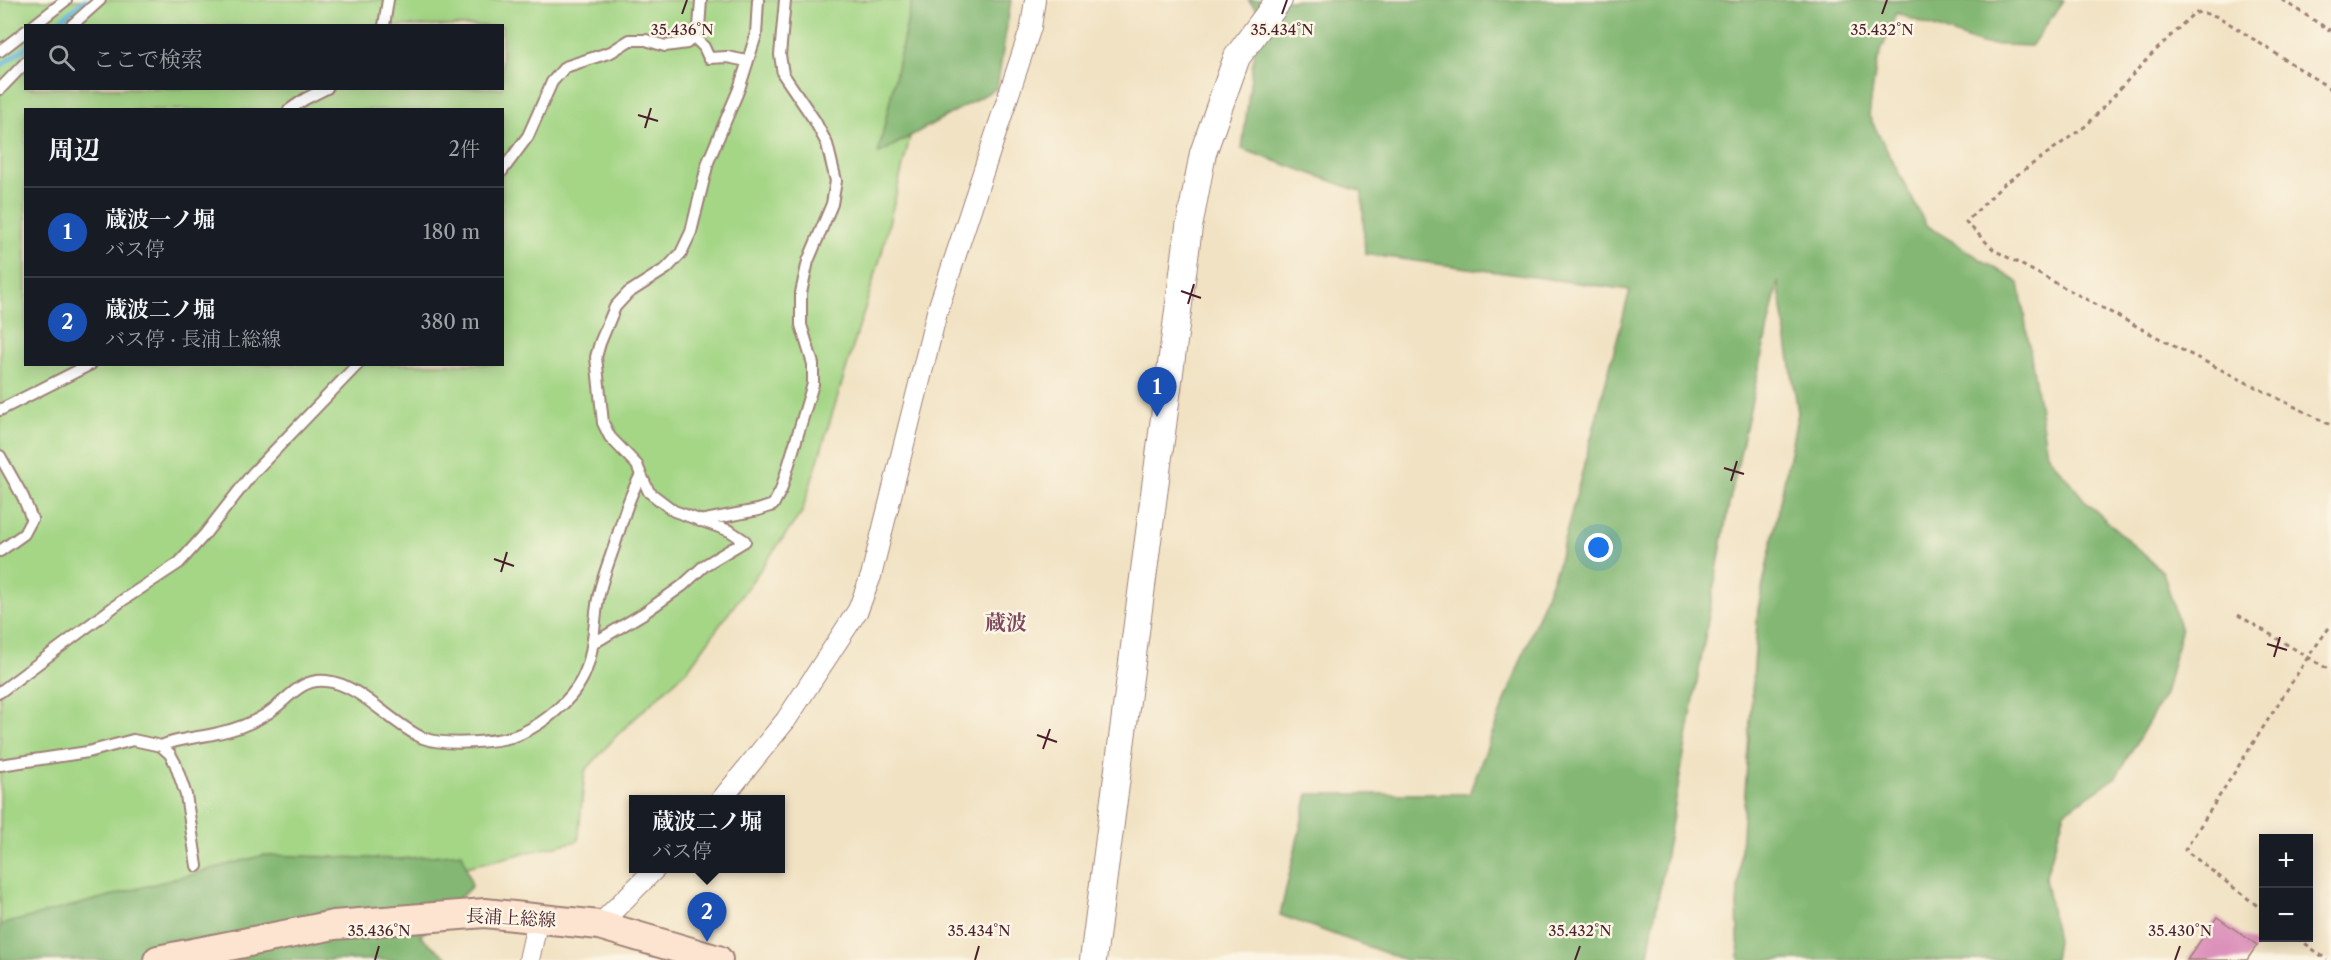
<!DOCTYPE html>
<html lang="ja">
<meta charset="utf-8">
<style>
:root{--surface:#171b24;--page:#20242c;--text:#f1f3f6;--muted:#9ea1a6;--line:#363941;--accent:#0b8043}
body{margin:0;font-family:"Libre Caslon Text","Noto Serif JP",serif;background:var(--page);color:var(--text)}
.controls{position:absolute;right:18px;bottom:18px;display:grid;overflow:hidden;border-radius:0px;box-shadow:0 3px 15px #0003}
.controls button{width:54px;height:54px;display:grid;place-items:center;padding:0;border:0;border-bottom:2px solid var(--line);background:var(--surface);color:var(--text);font:30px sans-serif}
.you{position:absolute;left:1599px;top:548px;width:21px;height:21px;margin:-15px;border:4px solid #fff;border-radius:50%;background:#1a73e8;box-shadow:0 0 0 9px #1a73e833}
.badge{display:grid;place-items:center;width:39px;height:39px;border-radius:50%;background:var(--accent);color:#fff;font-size:20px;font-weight:700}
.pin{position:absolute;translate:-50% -50px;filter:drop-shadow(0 2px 3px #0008)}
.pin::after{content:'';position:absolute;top:32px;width:21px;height:18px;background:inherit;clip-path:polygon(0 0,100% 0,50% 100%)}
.popup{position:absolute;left:629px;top:795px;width:156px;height:78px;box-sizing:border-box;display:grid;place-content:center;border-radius:0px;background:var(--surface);filter:drop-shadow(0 2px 4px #0005);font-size:20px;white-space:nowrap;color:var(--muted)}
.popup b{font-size:22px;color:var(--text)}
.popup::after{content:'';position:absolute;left:50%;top:100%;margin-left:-12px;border:12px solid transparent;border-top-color:var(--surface)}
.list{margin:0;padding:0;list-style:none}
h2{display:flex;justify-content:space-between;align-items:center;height:78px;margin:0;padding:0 24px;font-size:26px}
h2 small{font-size:20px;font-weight:400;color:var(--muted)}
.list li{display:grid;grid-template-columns:39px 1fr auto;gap:18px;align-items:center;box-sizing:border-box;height:90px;padding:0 24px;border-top:2px solid var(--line)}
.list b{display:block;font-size:22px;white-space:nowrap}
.list p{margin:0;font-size:20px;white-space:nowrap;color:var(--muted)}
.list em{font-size:20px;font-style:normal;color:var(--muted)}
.icon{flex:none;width:33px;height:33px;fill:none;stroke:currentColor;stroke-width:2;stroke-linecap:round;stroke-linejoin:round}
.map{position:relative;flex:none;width:2331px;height:960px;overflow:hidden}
.search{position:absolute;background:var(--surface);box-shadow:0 3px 15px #0003;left:24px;top:24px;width:480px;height:66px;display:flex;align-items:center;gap:15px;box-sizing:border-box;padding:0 21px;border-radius:0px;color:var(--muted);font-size:22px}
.panel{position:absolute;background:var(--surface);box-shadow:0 3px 15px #0003;left:24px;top:108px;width:480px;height:258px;border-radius:0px}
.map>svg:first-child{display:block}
.green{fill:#a4d686;stroke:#777a58;stroke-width:1.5;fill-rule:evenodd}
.forest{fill:#83b773;stroke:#666b4f;stroke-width:1.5}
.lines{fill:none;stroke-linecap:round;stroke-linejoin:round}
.stream{stroke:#5eb5db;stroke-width:5}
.building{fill:#dc91ba}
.service-casing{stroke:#9e8077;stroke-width:14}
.minor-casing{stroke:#9e8077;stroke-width:22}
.tertiary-casing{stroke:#9e8077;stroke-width:28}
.secondary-casing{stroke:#9e8077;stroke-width:32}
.path{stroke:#9e8077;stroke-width:3;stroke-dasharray:4.5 4.5;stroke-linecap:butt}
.service{stroke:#fff;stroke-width:10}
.minor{stroke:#fff;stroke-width:20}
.tertiary{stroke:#fff;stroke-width:26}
.secondary{stroke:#fde4d0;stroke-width:28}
.ticks{fill:none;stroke:#4a1f2b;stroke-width:2}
.labels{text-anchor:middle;stroke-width:5;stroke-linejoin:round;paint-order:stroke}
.street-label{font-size:18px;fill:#4a1f2b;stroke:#fcf5e5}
.quarter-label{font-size:21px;font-weight:bold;fill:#7d475d;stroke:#fcf5e5}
.ticks-label{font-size:15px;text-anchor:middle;fill:#4a1f2b;stroke:#fcf5e5;stroke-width:5;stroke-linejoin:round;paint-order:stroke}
</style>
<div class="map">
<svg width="2331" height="960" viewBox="0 0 2331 960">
<rect width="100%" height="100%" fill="#fcf5e5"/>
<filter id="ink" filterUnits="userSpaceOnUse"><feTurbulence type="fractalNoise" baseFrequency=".0167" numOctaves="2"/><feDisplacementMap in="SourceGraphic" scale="12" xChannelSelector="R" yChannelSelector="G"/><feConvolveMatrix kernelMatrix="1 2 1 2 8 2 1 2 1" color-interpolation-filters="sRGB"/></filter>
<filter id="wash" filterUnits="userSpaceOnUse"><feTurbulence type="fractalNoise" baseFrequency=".008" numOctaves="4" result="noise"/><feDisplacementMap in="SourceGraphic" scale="24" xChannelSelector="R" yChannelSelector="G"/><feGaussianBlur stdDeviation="1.35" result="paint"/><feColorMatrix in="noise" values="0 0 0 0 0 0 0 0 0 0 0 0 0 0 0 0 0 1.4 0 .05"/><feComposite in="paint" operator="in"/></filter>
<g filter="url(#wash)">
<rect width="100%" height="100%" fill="#f1e2c3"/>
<path class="green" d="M0 0H940L930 54 881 256 802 512 688 669 618 734 585 771 578 841 378 887 0 960ZM26 26H502V88H26ZM26 110H502V364H26Z"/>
<path class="forest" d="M912 0H1011L997 88 878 154Z
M1248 0H2064L2031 46 1981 44 1896 13 1876 65 1869 116 1926 225 2019 283 2047 454 2086 502 2163 572 2181 631 2165 694 2116 777 2065 812 2045 878 2057 940 2054 960H1739L1737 905 1758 609 1798 413 1778 282 1728 509 1647 960H1405L1280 915 1308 794H1469L1558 564 1630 290 1365 254 1362 192 1242 149 1259 12Z
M462 853 472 886 420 936 450 960H0V925L264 855 399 859Z"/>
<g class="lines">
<path class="stream" d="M53 26 85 0
M0 66 26 47"/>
</g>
<g id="blocks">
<path class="building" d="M2217 917 2257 945 2247 960H2187Z"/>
</g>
</g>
<g filter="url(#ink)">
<use href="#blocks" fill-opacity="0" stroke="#9e8077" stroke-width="1.5"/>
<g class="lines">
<g class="service-casing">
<path id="service" d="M33 26 66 0
M71 26 100 0
M384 26 388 0
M693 36 704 47 709 58 727 57 747 61
M0 51 26 31
M0 89 26 62
M289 110 305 99 327 88
M502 171 528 136 552 82 565 67 611 52 630 40H646L665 46 687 43 699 28 701 0
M0 410 91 364
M0 456 23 497 32 519 24 534 0 551
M700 521 758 510 773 505 781 490 813 384V364L801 325V293L808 261 832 204 836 181 827 144 815 121 783 74 780 55 785 0
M594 643 644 613 682 586 705 565 745 541 730 531 674 511 649 492 641 475
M0 692 123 600 179 563 205 534 252 474 358 364
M161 746C180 738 198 738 218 733 233 730 252 723 265 715 286 703 298 678 326 681 360 684 391 724 423 738 444 746 502 743 522 733 544 723 571 701 582 679 595 654 593 626 598 599 601 582 608 564 614 547 622 522 628 498 641 475L637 465 610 437 603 423 596 357 600 343 615 307 628 293 667 268 681 253 691 232 708 162 739 89 756 35 758 0
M0 765 88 752 133 740 161 746 170 754 175 763 186 795 197 866"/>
</g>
<g class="minor-casing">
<path id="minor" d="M721 800 786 720 858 610 871 576 937 312 1031 27 1035 0
M599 925 656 868
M529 960 538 919"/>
</g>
<g class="tertiary-casing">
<path id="tertiary" d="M1093 960 1189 227 1203 153 1237 57 1279 0"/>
</g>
<g class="secondary-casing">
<path id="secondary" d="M158 960 334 925 485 913 599 925 718 960"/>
</g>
<path class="path" d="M2282 0 2331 31
M2331 89 2219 17 2200 12 2193 14 2148 58 2087 125 2003 185 1966 222 1994 250 2170 344 2331 425
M2238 615 2331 671
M2264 911 2185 850 2308 657 2331 625
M2298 938 2327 960"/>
<use href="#service" class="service"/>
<use href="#minor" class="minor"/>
<use href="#tertiary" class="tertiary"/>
<use href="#secondary" class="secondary"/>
</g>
</g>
<path class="ticks" d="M682 14 687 0M1282 14 1287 0M1882 14 1887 0M638 115 658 121M645 128 651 108M1181 291 1201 298M1188 304 1194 284M1724 468 1744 474M1731 481 1737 461M494 559 514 566M501 572 507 552M2267 644 2287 650M2274 657 2280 637M1037 735 1057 742M1043 749 1050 729M375 960 379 946M975 960 979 946M1575 960 1580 946M2175 960 2180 946"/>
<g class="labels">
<g class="street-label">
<text transform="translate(511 918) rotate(3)" y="6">長浦上総線</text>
</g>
<g class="quarter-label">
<text x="1006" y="630">蔵波</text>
</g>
</g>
<g class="ticks-label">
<text x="682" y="35">35.436°N</text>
<text x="1282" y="35">35.434°N</text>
<text x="1882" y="35">35.432°N</text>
<text x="379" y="936">35.436°N</text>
<text x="979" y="936">35.434°N</text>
<text x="1580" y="936">35.432°N</text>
<text x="2180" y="936">35.430°N</text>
</g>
</svg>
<div class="controls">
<button>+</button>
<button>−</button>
</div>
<div class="you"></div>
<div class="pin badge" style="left:1157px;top:417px;background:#1a4fb4">1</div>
<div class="pin badge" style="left:707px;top:942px;background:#1a4fb4">2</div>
<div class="popup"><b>蔵波二ノ堀</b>バス停</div>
<div class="search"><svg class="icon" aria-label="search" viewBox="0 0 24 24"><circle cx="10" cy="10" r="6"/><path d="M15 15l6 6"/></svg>ここで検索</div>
<section class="panel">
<h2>周辺<small>2件</small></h2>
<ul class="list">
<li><span class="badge" style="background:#1a4fb4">1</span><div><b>蔵波一ノ堀</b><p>バス停</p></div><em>180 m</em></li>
<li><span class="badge" style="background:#1a4fb4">2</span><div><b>蔵波二ノ堀</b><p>バス停 · 長浦上総線</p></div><em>380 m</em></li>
</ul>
</section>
</div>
